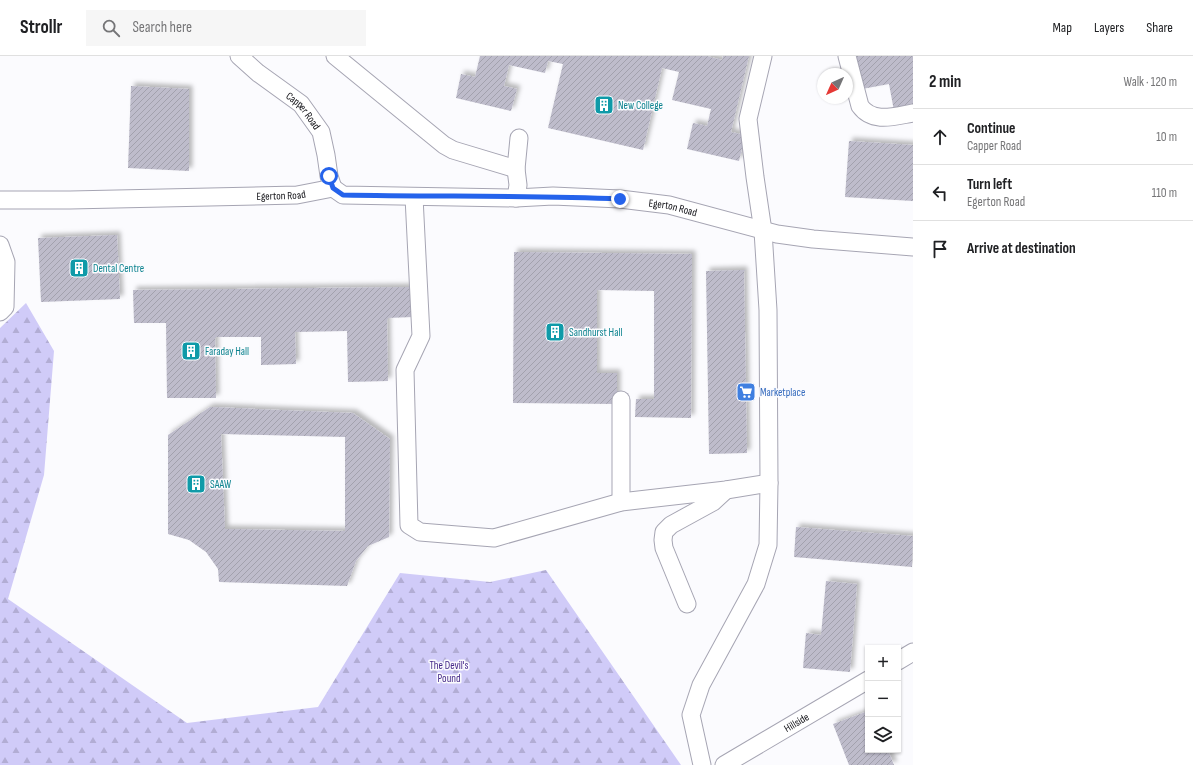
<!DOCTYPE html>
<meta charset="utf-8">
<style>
:root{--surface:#fff;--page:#f6f6f6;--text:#202124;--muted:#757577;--line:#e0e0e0}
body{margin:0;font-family:"Sofia Sans Condensed",sans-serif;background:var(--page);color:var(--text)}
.controls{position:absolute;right:12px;bottom:12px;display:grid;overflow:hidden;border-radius:0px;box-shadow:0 1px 3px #0004}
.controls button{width:36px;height:36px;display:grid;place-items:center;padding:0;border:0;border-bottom:1px solid var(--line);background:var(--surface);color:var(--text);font:20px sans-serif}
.compass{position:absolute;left:817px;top:12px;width:36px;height:36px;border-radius:50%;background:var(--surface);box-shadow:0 1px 3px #0004;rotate:225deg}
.stop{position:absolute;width:12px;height:12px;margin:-9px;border:3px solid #2563eb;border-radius:50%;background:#fff}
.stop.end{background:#2563eb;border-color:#fff;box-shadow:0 1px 4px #0008}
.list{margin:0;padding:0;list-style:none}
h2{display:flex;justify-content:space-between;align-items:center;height:52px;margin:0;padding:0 16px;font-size:17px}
h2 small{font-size:13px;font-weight:400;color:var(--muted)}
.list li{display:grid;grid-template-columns:26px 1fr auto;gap:12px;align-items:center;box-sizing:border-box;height:56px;padding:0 16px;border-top:1px solid var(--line)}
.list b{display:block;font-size:15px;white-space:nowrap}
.list p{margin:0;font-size:13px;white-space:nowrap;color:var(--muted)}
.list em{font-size:13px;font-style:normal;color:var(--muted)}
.icon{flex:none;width:22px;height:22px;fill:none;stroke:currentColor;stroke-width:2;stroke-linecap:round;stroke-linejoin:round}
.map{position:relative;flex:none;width:913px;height:709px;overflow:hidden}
header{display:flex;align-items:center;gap:24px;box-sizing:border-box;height:56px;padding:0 20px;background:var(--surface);border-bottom:1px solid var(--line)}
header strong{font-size:19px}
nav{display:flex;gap:22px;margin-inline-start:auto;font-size:14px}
.search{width:280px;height:36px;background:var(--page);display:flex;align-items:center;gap:10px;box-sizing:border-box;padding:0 14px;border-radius:0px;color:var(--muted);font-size:15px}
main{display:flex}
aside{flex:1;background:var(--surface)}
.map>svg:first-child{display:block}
.forest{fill:url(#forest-firs)}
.building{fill:url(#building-hatch);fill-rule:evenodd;filter:url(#shadow)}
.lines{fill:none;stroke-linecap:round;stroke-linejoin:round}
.minor-casing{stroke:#a6a5b3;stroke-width:19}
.minor{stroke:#fff;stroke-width:17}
.route{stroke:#2563eb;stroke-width:5}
.labels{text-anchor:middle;stroke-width:3;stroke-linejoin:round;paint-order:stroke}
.culture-label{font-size:11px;fill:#0d838f;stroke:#fbfbfe;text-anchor:start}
.street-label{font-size:11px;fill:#101015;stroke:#fbfbfe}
.shop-label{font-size:11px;fill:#366cbe;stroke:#fbfbfe;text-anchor:start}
.park-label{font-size:11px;fill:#452989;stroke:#fbfbfe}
</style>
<header>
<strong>Strollr</strong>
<div class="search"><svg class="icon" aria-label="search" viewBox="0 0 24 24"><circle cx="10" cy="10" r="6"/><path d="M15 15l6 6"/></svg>Search here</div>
<nav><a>Map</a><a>Layers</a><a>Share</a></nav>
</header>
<main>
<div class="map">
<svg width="913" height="709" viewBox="0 0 913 709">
<defs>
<pattern id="forest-firs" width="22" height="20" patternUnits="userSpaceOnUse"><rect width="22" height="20" fill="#d0cbf8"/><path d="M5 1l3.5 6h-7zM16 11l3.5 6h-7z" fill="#b2add4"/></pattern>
<pattern id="building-hatch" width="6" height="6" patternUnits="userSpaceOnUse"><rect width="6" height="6" fill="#bebccb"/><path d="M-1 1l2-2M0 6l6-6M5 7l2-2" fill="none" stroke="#a2a1ad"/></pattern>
<filter id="shadow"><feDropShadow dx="3.5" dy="-3.5" stdDeviation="2" flood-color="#0004"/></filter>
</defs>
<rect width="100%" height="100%" fill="#fbfbfe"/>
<path class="forest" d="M26 247 54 295 44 419 8 543 187 667 318 651 400 517 490 526 546 514 681 709H0V272Z"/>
<path class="building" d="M480 0H707L722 4 723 0H749L731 76 745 79 739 105 687 93 693 67 707 70 711 53 672 44 679 16 662 12 643 94 548 72 563 8 548 5 545 17 509 9 504 30 517 33 511 55 456 42 461 18 475 21Z
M856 0H913V51L894 55 889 28 862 33Z
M131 30 189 33V115L128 112Z
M849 85 913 89V145L845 141Z
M117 179 120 243 41 246 38 182Z
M514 196 692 198 691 362 635 361 636 343H654V235L597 234V317H617V348L513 347Z
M744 214 747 397 709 398 706 215Z
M413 231V261L387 262 388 325 348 326 347 275 295 276 296 308 261 309V281H215L216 342H167L166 267H134L133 234Z
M210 351 353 357 390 383 389 481 368 490 356 505 347 530 219 526 218 513 206 496 189 484 168 478V379ZM221 378 345 381V475L225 473Z
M796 471 913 480 912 511 794 501Z
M826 525 857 528 850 616 803 612 806 577 821 579Z
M868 655V694H888L894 709H849L833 668Z"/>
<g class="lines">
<g class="minor-casing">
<g id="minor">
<path id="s1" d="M239 0 258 17 301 48 321 76 326 99 329 120 333 132"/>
<path d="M335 0 444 89 453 94 516 113"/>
<path d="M847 0 860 50C873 68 895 60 913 57"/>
<path id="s2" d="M333 132 343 139 516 142 553 140 620 143 669 149 777 178 813 183 913 191"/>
<path d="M414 141 421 280 405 314 409 469 420 476 494 482 621 446 726 434 769 427"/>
<path d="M516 142 518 129 516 113 519 82"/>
<path id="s3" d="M0 144H70L297 139 333 132"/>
<path d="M0 189 6 206 5 251 0 256"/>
<path d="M621 344V446"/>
<path d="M687 548 664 492 663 484 664 476 671 469 713 446 726 434"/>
<path d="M898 605 913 596"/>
<path d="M702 709 691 659 701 629 756 528 768 489 769 427 768 254 763 175 755 121 748 63 763 0"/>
<path id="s4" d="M724 709 868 624"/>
</g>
</g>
<use href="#minor" class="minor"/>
</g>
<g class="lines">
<path class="route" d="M329 120 333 132 343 139C435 141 528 139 620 143"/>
</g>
<defs>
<g id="building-square" transform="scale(1)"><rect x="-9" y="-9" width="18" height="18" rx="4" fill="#0f9aa8" stroke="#fbfbfe"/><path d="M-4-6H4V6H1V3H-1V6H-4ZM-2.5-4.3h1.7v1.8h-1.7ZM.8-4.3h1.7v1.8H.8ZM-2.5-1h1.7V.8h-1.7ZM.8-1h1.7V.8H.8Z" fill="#fff"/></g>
<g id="supermarket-square" transform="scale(1)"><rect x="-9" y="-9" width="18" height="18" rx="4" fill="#3f7fe0" stroke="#fbfbfe"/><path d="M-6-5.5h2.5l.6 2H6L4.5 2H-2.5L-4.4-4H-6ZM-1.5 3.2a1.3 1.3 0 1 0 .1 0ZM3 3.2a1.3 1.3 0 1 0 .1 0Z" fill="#fff"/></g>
</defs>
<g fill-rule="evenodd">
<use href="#building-square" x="604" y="49"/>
<use href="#building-square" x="79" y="212"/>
<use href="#building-square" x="555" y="276"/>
<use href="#building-square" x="191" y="295"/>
<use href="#supermarket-square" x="746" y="336"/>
<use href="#building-square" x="196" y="428"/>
</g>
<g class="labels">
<g class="culture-label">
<text x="618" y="53">New College</text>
<text x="93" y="216">Dental Centre</text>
<text x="569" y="280">Sandhurst Hall</text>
<text x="205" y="299">Faraday Hall</text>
<text x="210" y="432">SAAW</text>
</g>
<g class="street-label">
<text dy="4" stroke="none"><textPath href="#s1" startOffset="85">Capper Road</textPath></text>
<text dy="4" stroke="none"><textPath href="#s3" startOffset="281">Egerton Road</textPath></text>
<text dy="4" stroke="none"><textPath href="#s2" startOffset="343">Egerton Road</textPath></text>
<text dy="4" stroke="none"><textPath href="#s4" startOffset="84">Hillside</textPath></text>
</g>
<g class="shop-label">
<text x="760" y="340">Marketplace</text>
</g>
<g class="park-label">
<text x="449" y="613">The Devil's<tspan x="449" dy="13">Pound</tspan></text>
</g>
</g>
</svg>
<div class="controls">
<button>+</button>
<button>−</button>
<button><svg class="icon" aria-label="layers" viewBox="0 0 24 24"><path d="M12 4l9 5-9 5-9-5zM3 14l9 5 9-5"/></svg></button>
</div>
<svg class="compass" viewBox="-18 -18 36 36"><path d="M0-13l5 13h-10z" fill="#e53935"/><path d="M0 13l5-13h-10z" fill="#757577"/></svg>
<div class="stop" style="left:329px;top:120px"></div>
<div class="stop end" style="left:620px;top:143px"></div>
</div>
<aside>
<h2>2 min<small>Walk · 120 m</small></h2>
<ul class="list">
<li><svg class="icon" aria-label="ahead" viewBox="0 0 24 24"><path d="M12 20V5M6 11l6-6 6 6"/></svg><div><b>Continue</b><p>Capper Road</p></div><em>10 m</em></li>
<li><svg class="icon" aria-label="left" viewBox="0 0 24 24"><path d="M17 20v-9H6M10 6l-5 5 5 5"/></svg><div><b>Turn left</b><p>Egerton Road</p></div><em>110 m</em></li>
<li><svg class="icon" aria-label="arrive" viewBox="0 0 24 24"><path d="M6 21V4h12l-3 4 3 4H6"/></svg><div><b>Arrive at destination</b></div></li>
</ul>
</aside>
</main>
